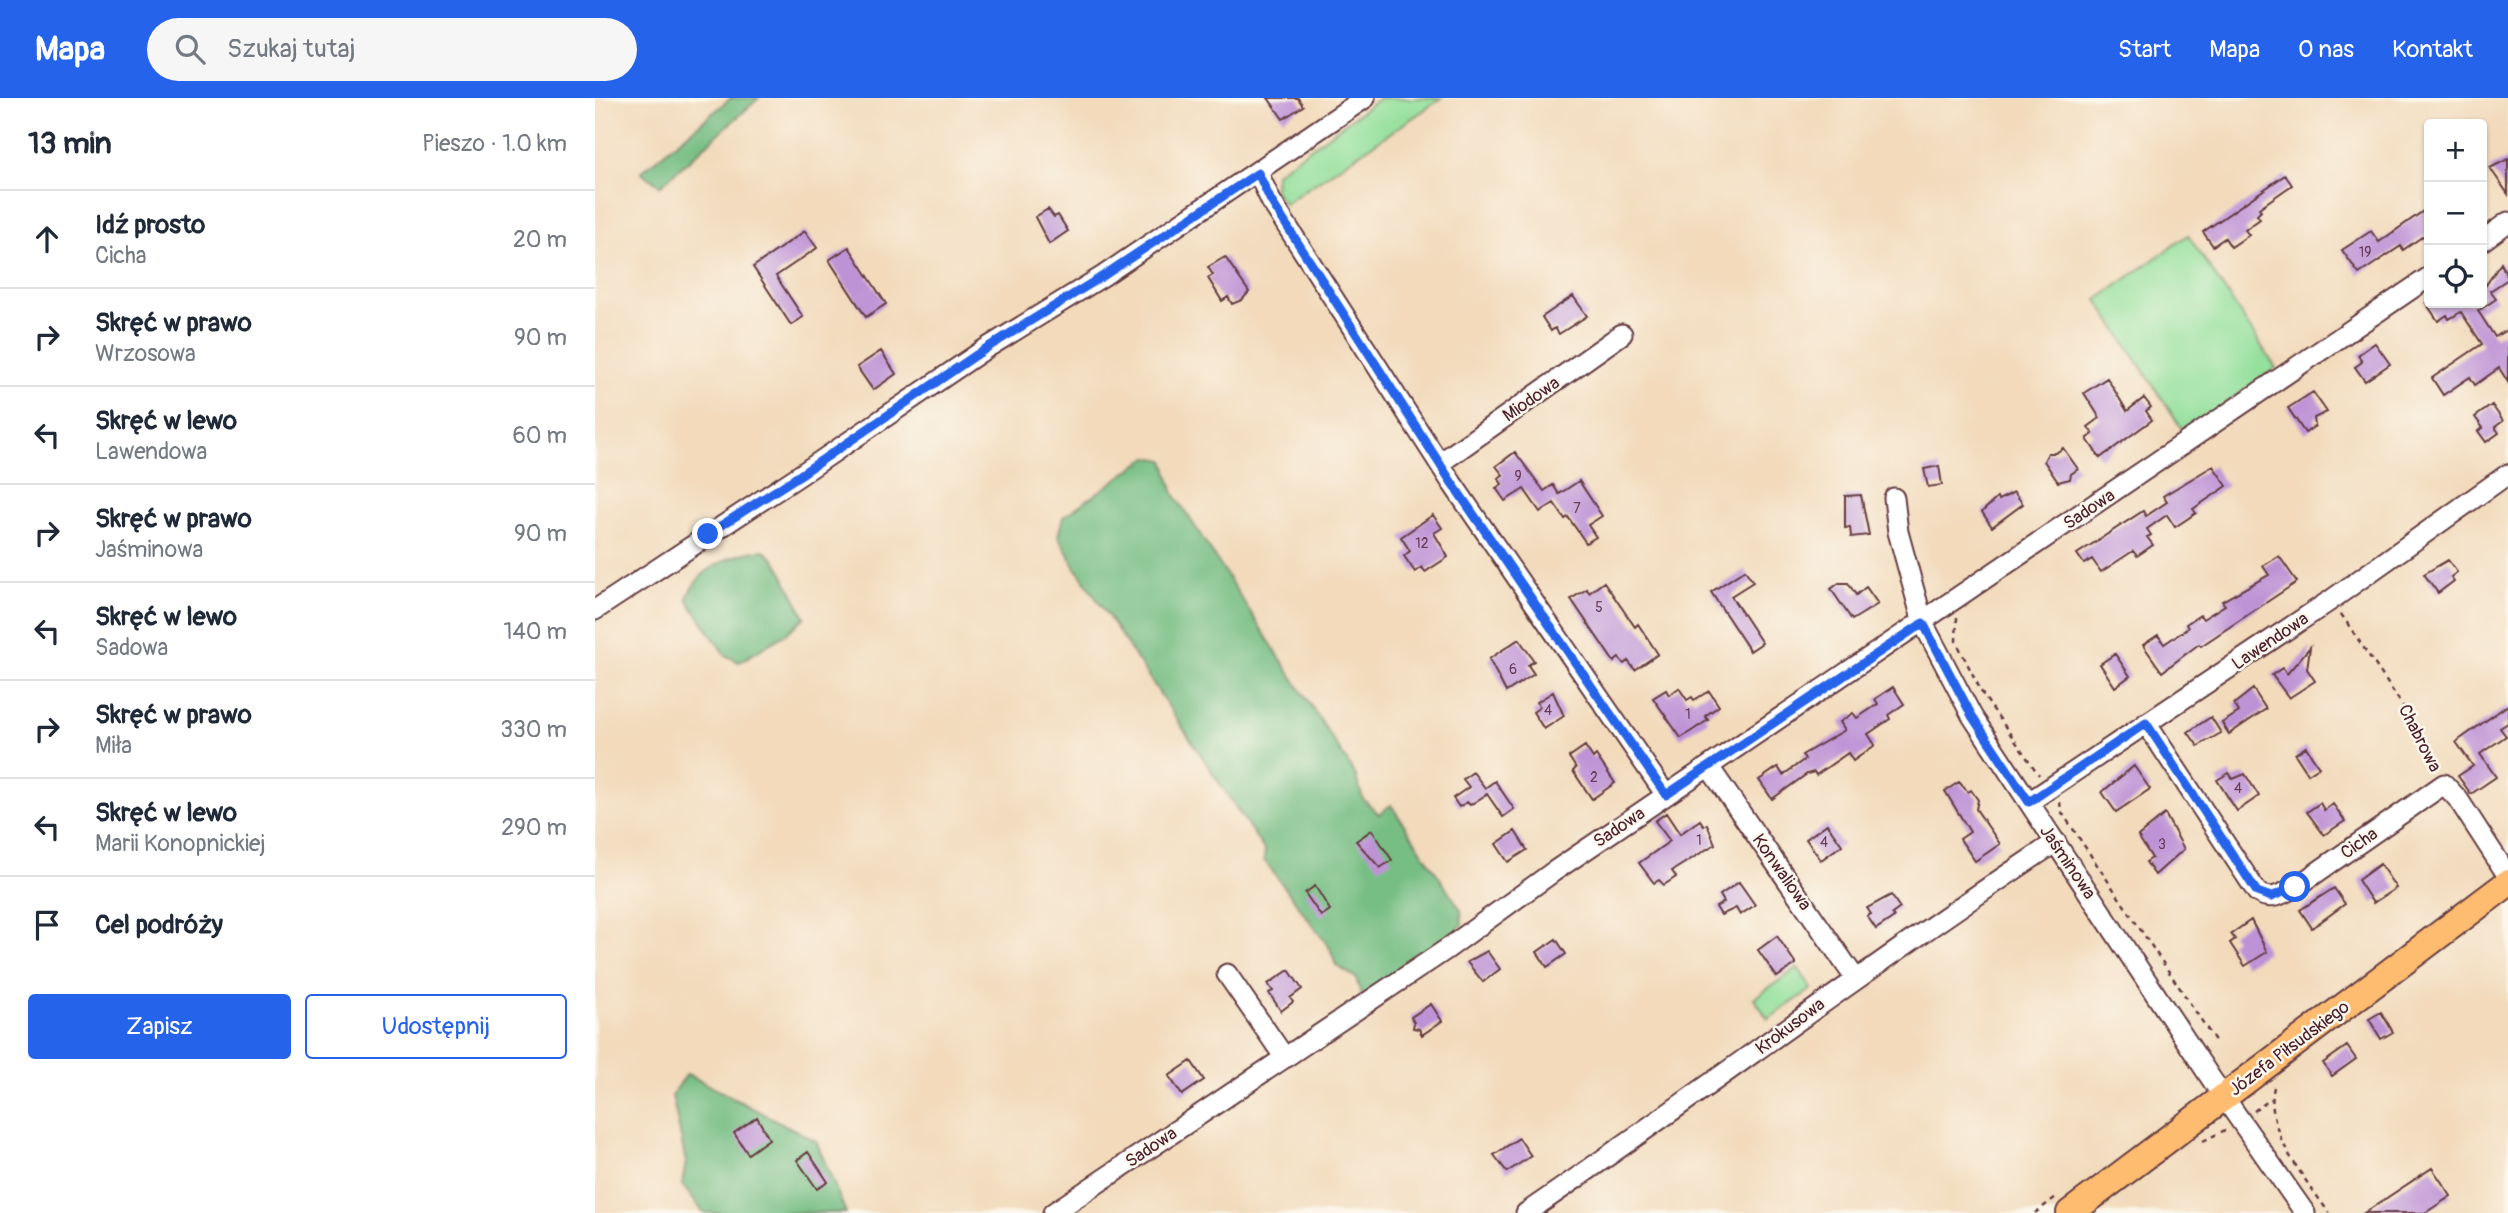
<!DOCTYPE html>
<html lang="pl">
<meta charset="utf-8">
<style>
:root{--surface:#fff;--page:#f6f6f7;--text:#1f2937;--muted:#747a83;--line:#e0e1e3;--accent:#2563eb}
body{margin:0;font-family:Pangolin,sans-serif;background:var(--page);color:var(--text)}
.controls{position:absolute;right:21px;top:21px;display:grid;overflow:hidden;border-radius:7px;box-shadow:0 2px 5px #0004}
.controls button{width:63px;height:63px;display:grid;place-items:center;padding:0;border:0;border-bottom:2px solid var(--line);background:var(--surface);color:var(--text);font:35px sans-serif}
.stop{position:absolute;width:21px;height:21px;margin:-16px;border:5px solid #2563eb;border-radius:50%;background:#fff}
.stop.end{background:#2563eb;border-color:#fff;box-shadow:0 2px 7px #0008}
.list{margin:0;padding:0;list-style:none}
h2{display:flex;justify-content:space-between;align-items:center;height:91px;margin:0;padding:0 28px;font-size:30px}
h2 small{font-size:23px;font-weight:400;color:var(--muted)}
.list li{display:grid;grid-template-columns:46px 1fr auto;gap:21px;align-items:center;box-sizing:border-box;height:98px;padding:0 28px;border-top:2px solid var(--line)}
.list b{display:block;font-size:26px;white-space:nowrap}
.list p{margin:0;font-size:23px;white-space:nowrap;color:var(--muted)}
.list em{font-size:23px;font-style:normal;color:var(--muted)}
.actions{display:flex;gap:14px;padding:21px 28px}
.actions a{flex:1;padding:16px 0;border:2px solid var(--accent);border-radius:7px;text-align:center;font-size:24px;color:var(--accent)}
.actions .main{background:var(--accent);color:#fff}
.icon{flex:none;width:38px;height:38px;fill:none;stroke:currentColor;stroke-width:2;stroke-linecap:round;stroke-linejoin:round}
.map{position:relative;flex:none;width:1913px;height:1115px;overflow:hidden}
header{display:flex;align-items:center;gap:42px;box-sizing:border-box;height:98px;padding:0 35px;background:var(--accent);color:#fff}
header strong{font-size:33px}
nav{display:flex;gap:38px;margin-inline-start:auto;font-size:24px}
.search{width:490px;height:63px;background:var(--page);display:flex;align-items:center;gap:18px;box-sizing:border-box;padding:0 24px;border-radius:38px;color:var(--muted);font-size:26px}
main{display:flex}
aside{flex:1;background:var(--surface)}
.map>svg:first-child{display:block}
.green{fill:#94e09c;stroke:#6f8064;stroke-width:2}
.forest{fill:#77be84;stroke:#606e58;stroke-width:2}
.building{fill:#be93d6}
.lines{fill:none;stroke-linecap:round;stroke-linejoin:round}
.minor-casing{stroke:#633b41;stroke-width:23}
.major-casing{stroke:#633b41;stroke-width:30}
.path{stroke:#633b41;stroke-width:2.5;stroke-dasharray:5 5;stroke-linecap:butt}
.minor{stroke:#fff;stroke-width:19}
.major{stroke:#febc70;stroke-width:26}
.route{stroke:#2563eb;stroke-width:9}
.labels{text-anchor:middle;stroke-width:5;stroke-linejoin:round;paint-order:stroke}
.number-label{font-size:14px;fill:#673c56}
.street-label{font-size:18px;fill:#4a1f2b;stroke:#fbf7ec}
</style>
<header>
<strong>Mapa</strong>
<div class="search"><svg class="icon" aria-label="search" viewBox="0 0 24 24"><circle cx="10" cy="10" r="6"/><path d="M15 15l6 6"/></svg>Szukaj tutaj</div>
<nav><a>Start</a><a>Mapa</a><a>O nas</a><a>Kontakt</a></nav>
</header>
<main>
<aside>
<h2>13 min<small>Pieszo · 1.0 km</small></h2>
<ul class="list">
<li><svg class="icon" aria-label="ahead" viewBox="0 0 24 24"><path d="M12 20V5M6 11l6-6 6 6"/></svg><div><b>Idź prosto</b><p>Cicha</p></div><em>20 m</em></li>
<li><svg class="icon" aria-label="right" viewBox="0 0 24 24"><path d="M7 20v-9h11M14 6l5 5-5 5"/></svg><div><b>Skręć w prawo</b><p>Wrzosowa</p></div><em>90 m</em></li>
<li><svg class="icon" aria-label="left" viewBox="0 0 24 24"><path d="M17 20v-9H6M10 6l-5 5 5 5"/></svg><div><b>Skręć w lewo</b><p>Lawendowa</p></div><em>60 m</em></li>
<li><svg class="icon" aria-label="right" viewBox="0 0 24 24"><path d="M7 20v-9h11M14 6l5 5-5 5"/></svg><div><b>Skręć w prawo</b><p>Jaśminowa</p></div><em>90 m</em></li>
<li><svg class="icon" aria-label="left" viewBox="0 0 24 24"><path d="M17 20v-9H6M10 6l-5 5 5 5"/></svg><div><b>Skręć w lewo</b><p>Sadowa</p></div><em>140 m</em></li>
<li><svg class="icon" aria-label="right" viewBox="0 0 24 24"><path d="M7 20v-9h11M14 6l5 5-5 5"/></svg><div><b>Skręć w prawo</b><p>Miła</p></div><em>330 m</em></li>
<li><svg class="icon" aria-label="left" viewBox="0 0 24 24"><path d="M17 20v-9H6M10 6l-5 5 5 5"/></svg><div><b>Skręć w lewo</b><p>Marii Konopnickiej</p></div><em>290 m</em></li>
<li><svg class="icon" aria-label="arrive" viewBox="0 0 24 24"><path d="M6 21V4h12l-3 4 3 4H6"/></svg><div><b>Cel podróży</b></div></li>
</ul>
<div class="actions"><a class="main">Zapisz</a><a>Udostępnij</a></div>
</aside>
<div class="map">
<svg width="1913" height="1115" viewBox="0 0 1913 1115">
<rect width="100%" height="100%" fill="#fbf7ec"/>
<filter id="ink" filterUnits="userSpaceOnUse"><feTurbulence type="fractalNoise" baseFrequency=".0143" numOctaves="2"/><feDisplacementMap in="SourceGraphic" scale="14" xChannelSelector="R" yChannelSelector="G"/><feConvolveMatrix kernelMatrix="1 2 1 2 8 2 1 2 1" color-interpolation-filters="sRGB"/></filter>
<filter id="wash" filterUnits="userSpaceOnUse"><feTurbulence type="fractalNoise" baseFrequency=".00686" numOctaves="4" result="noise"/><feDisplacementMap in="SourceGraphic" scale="28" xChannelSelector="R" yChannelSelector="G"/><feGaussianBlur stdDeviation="1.57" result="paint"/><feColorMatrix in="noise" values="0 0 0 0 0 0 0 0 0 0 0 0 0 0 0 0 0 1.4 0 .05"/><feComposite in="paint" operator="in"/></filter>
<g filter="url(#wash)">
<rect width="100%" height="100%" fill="#f2dabb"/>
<path class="green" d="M785 0H847L689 106 680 93 681 75Z
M1593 137 1681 270 1589 334 1502 202Z
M1203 870 1217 891 1173 921 1159 900Z"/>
<path class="forest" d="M136 0H164L65 88 46 74Z
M553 359 569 362 579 396 760 676 768 701 784 716 796 707 866 812 867 827 852 843 767 899 761 880 741 867 735 850 669 762 670 753 481 470 463 438 468 419Z
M169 452 181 463 210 519 191 536 144 564 130 557 92 501C101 471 140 454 169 452Z
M92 976 221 1043 251 1115H109L87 1087 91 1064 77 997Z"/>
<g id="blocks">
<path class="building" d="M673 0H703L708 8 688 21Z
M1913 61V96L1895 70Z
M1690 77 1697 87 1664 110 1666 113 1662 117 1665 121 1650 132 1654 137 1636 149 1630 140 1618 148 1608 134Z
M1834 109V134L1808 152 1806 148 1764 176 1747 152 1776 133 1784 144Z
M453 111 459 119 463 117 473 133 454 146 440 119Z
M210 133 222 150 181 178 208 219 196 227 158 169Z
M254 149 291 206 271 219 234 162Z
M630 159 654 194 647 202 637 206 633 199 627 203 613 180 618 177 613 169Z
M1906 165 1913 181 1895 193 1901 201 1883 213 1900 239 1913 231V284L1904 270 1880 287 1875 279 1848 297 1837 280 1887 246 1866 214 1854 221 1852 217 1843 223 1831 205H1887V180L1891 187Z
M978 198 992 218 964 236 960 230 956 233 947 219Z
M1780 245 1795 266 1770 283 1760 269 1767 264 1763 257Z
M286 253 301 276 278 292 262 269Z
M1512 280 1532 313 1549 300 1556 309 1551 313 1557 322 1505 360 1492 341 1498 336 1493 329 1505 320 1489 295Z
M1718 294 1732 314 1719 320 1720 328 1710 335 1693 310Z
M1897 307 1908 323 1900 329 1904 335 1891 344 1883 333 1888 330 1880 319Z
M1468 350 1483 371 1476 376 1475 381 1463 384 1449 363 1453 355H1461Z
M920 354 949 393 958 387 964 396 984 383 1007 418 993 427 1001 439 991 445 973 419 970 421 959 405 945 414 929 391 910 403 901 390 907 386 903 380 908 377 901 368Z
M1344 368 1347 387 1333 389 1329 371Z
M1618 368 1632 388 1598 411 1601 415 1580 429 1572 417 1552 431 1556 437 1552 439 1558 447 1542 458 1538 453 1506 474 1497 461 1489 466 1482 456 1548 413 1551 418 1572 404 1568 398Z
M1419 394 1428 406 1397 429 1387 414 1402 400 1404 402Z
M1266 397 1274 437 1256 439 1255 429 1250 430V398Z
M838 417 847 430 839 435 853 459 830 474 827 469 820 474 809 458 815 453 806 439Z
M1684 458 1702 484 1606 548 1604 546 1567 574 1548 547 1563 537 1569 546 1593 530 1591 526 1605 517 1608 521 1630 507 1627 503 1674 477 1668 468Z
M1853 462 1862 474 1856 479 1859 483 1843 495 1829 476Z
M1150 472 1158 484 1136 498 1167 545 1155 553 1116 494Z
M1009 484 1040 529 1043 526 1063 556 1040 572 1033 563 1029 566 1024 560 1019 564 976 501 992 491 994 495Z
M1244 485H1253L1261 497 1271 489 1283 506 1257 522 1236 491Z
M924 541 939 563 933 567 939 576 911 594 894 561Z
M1715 549 1712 571 1720 583 1694 600 1677 577 1687 570 1692 576Z
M1520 556 1535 578 1520 589 1505 566Z
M1298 589 1309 606 1293 617 1295 621 1273 636 1280 647 1258 663 1253 655 1221 677 1219 674 1212 676 1177 701 1164 682 1183 669 1188 677 1210 661 1207 657 1250 632 1245 624 1258 615 1262 620 1283 606 1280 601Z
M1084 590 1092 602 1097 599 1099 602 1114 593 1124 608 1110 618 1113 622 1086 640 1058 600 1071 592 1074 597Z
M1658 591 1671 611 1634 636 1627 625 1644 614 1639 606Z
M958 594 969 618 949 631 938 614 945 609 942 604Z
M1913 607V625L1905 630 1911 638 1885 656 1901 679 1876 696 1863 678 1878 668 1861 644Z
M1616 619 1626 635 1603 648 1593 634Z
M990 648 998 660 1001 657 1020 685 997 701 978 673 981 670 974 659Z
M1711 649 1724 669 1713 676 1700 656Z
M1539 668 1555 691 1521 714 1507 694Z
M878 674 890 690 900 683 919 711 908 719 892 696 875 707 872 704 864 709 858 700 874 689 868 681Z
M1634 675 1638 681 1650 676 1664 698 1642 713 1622 682Z
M1364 684 1373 694 1376 692 1383 702 1381 711 1405 746 1380 763 1365 741 1375 734 1350 693Z
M1725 705 1729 712 1738 706 1750 723 1729 737 1712 714Z
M1071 715 1085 736 1105 722 1109 728 1112 726 1120 746 1077 773 1081 779 1069 787 1064 782 1059 785 1044 765 1075 743 1060 723Z
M1570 716 1589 751 1560 777 1551 764 1557 760 1543 738Z
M1232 726 1247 747 1226 762 1211 741Z
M777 732 797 762 785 770 761 743Z
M920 733 932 752 913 764 901 746Z
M1785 766 1801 790 1778 805 1763 782Z
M1144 784 1160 807 1145 817 1141 810 1126 817 1121 809 1129 804 1125 797Z
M720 788 735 812 726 818 710 795Z
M1739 790 1750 806 1717 830 1705 812Z
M1296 797 1305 810 1297 816 1299 819 1281 831 1272 818 1276 816 1272 810Z
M1656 822 1672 854 1650 868 1635 845 1640 841 1636 836Z
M1182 838 1201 866 1182 879 1163 852Z
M961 841 971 856 952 869 942 854Z
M892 853 905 871 888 884 872 864Z
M694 872 707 891 695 900 698 904 686 913 674 895 678 893 673 886Z
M836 906 847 923 827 937 824 931 818 930 819 925 816 919Z
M1786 914 1798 934 1786 941 1774 921Z
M1752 948 1761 961 1737 978 1728 965Z
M596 963 609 982 587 997 574 978Z
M162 1019 174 1041 153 1056 139 1035Z
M924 1040 936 1058 912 1074 899 1057Z
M213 1054 233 1084 222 1091 202 1062Z
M1837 1070 1856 1098 1830 1115H1769Z"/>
</g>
</g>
<g filter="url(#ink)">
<use href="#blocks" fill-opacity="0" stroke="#633b41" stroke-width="2"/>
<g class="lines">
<g class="minor-casing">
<path id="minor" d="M663 75 676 103 857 385 1071 697
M1887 143 1913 124
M845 365 1027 236
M1299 400 1303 434 1328 525 1377 618 1617 982 1710 1115
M0 512 205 377 390 251 508 178 770 0
M1551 625 1662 794C1675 804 1687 796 1701 789L1849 686 1863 701 1913 778
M1114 669 1260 880
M1434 704 1736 502 1913 376
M632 876 690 960
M458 1115 852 851 958 774 1834 179
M931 1115C1109 993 1281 863 1461 744"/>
</g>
<g class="major-casing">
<path id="major" d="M1475 1115 1913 785"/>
</g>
<path class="path" d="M1746 516 1822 629 1841 671
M1362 519 1361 543 1388 597 1444 677
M1465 704 1466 713 1621 944
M1679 989C1669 1034 1710 1080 1734 1115
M1659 1013 1676 1001
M1608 1043 1630 1032
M1440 1115 1461 1099"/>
<use href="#minor" class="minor"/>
<use href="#major" class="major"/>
</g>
</g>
<g class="lines" filter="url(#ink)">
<path class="route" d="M113 436 205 377 390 251 508 178 663 75 676 103 857 385 1071 697 1328 525 1377 618 1434 704 1551 625 1662 794 1676 799 1700 789"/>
</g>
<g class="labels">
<g class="number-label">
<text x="1770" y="159">19</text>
<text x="923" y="383">9</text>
<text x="982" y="415">7</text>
<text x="827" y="450">12</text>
<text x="1004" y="514">5</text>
<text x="918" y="576">6</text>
<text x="953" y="617">4</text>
<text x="1093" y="621">1</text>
<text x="999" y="684">2</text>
<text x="1643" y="695">4</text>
<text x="1104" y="747">1</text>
<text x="1229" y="749">4</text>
<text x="1567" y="751">3</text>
</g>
<g class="street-label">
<text transform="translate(936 301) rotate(-35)" y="6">Miodowa</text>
<text transform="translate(1494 411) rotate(-34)" y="6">Sadowa</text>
<text transform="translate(1675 543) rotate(-34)" y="6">Lawendowa</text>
<text transform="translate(1825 640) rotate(63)" y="6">Chabrowa</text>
<text transform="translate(1024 729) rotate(-34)" y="6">Sadowa</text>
<text transform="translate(1764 745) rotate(-35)" y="6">Cicha</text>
<text transform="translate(1473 764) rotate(56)" y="6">Jaśminowa</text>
<text transform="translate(1187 774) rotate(55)" y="6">Konwaliowa</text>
<text transform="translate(1195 928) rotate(-37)" y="6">Krokusowa</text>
<text transform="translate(1694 950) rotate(-37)" y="6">Józefa Piłsudskiego</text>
<text transform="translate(556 1049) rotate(-34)" y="6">Sadowa</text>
</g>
</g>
</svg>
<div class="controls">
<button>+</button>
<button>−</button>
<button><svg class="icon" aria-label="locate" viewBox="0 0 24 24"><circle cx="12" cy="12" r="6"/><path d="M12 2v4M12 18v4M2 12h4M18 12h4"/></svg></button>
</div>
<div class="stop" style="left:1700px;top:789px"></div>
<div class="stop end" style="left:113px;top:436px"></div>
</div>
</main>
